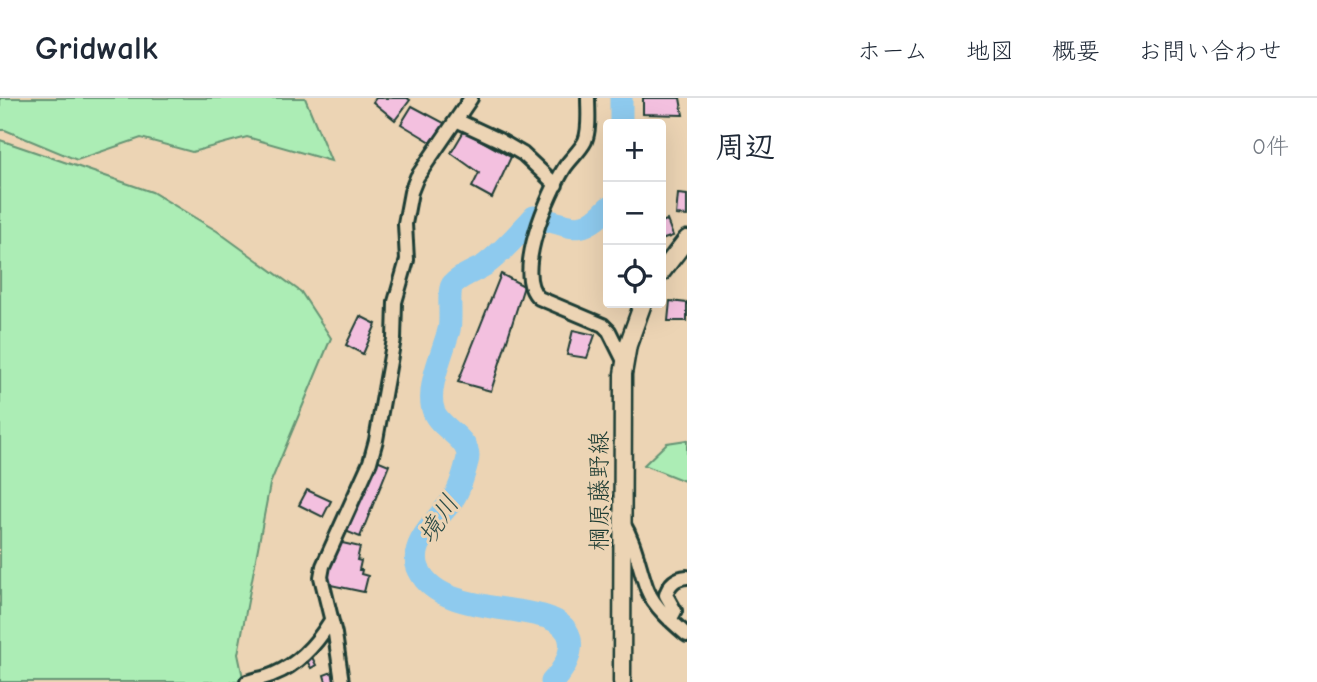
<!DOCTYPE html>
<html lang="ja">
<meta charset="utf-8">
<style>
:root{--surface:#fff;--page:#f2f2f3;--text:#1f2937;--muted:#747a83;--line:#e0e1e3}
body{margin:0;font-family:"Comic Neue","Klee One",sans-serif;background:var(--page);color:var(--text)}
.controls{position:absolute;right:21px;top:21px;display:grid;overflow:hidden;border-radius:7px;box-shadow:0 7px 28px #0002}
.controls button{width:63px;height:63px;display:grid;place-items:center;padding:0;border:0;border-bottom:2px solid var(--line);background:var(--surface);color:var(--text);font:35px sans-serif}
.list{margin:0;padding:0;list-style:none}
h2{display:flex;justify-content:space-between;align-items:center;height:91px;margin:0;padding:0 28px;font-size:30px}
h2 small{font-size:23px;font-weight:400;color:var(--muted)}
.icon{flex:none;width:38px;height:38px;fill:none;stroke:currentColor;stroke-width:2;stroke-linecap:round;stroke-linejoin:round}
.map{position:relative;flex:none;width:687px;height:584px;overflow:hidden}
header{display:flex;align-items:center;gap:42px;box-sizing:border-box;height:98px;padding:0 35px;background:var(--surface);border-bottom:2px solid var(--line)}
header strong{font-size:33px}
nav{display:flex;gap:38px;margin-inline-start:auto;font-size:24px}
main{display:flex}
aside{flex:1;background:var(--surface)}
.map>svg:first-child{display:block}
.green{fill:#acedb5;stroke:#669574;stroke-width:2}
.lines{fill:none;stroke-linecap:round;stroke-linejoin:round}
.river{stroke:#8ecaee;stroke-width:23}
.building{fill:#f3c0df;stroke:#1f3d34;stroke-width:2}
.street-casing{stroke:#1f3d34;stroke-width:18}
.secondary-casing{stroke:#1f3d34;stroke-width:21}
.street{stroke:#ecd4b4;stroke-width:12}
.secondary{stroke:#ecd4b4;stroke-width:16}
.labels{text-anchor:middle;stroke-width:6;stroke-linejoin:round;paint-order:stroke}
.street-label{font-size:24px;fill:#1f3d34;stroke:#ecd4b4}
.water-label{font-size:26px;font-style:italic;fill:#2a4b47;stroke:#ecd4b4}
</style>
<header>
<strong>Gridwalk</strong>
<nav><a>ホーム</a><a>地図</a><a>概要</a><a>お問い合わせ</a></nav>
</header>
<main>
<div class="map">
<svg width="687" height="584" viewBox="0 0 687 584">
<rect width="100%" height="100%" fill="#ecd4b4"/>
<filter id="ink" filterUnits="userSpaceOnUse"><feTurbulence type="fractalNoise" baseFrequency=".0143" numOctaves="2"/><feDisplacementMap in="SourceGraphic" scale="14" xChannelSelector="R" yChannelSelector="G"/><feConvolveMatrix kernelMatrix="1 2 1 2 8 2 1 2 1" color-interpolation-filters="sRGB"/></filter>
<g filter="url(#ink)">
<path class="green" d="M0 0H305L331 63 247 39 192 54 141 40 77 62 5 32H0Z
M0 42 152 94 217 133 301 194 331 240 270 386 238 556 244 584H0Z
M687 342V384L644 367 667 345Z"/>
<g class="lines">
<path class="river" d="M621 0V26
M552 584C571 564 583 533 549 520 512 507 438 513 419 472 407 447 438 421 451 404 459 394 464 376 467 364 474 342 441 332 434 314 425 293 443 254 449 232 452 219 447 192 453 186 460 178 475 173 485 167 503 154 519 135 534 119 570 126 579 141 608 110"/>
</g>
<path class="building" d="M376 0H407L410 2 395 22 373 4Z
M643 0H680L683 17 643 16Z
M412 8 446 26 431 44 401 26Z
M464 33 511 59 492 100 472 89 479 75 451 55Z
M678 96 687 97V118L676 117Z
M667 122 673 138 661 142V124Z
M501 176 524 188 491 293 458 284Z
M670 203 687 205V223H668Z
M360 218 376 226 363 256 346 247Z
M573 232 595 237 587 260 567 257Z
M372 360 389 367 360 439 343 432Z
M307 392 331 403 323 419 299 407Z
M338 444 360 449 357 462 361 463 359 472H362L361 476 368 478 364 494 326 486 331 457 335 456Z
M312 559 316 567 311 570 306 561Z
M332 574 335 584H326L324 577Z"/>
<g class="lines">
<g class="street-casing">
<path id="street" d="M588 0C588 13 590 31 585 43 580 53 571 60 565 69 549 94 512 177 539 200L603 227 609 233 624 263
M456 22 499 42 523 56 556 87
M622 423C636 446 638 466 647 491 654 509 673 525 687 537
M670 522 675 513 666 497C669 486 675 480 687 479
M247 584C256 581 266 580 274 576 299 566 317 545 330 524
M342 584 335 536 321 479 323 468 370 364 376 342 394 241 395 204 407 162 405 126 411 94 417 79 471 0"/>
</g>
<g class="secondary-casing">
<path id="secondary" d="M661 175 687 141
M622 584 623 276 628 247 643 205"/>
</g>
<use href="#street" class="street"/>
<use href="#secondary" class="secondary"/>
</g>
</g>
<g class="labels">
<g class="street-label">
<text transform="translate(599 393) rotate(-90)" y="8">棡原藤野線</text>
</g>
<g class="water-label">
<text transform="translate(438 421) rotate(-57)" y="9">境川</text>
</g>
</g>
</svg>
<div class="controls">
<button>+</button>
<button>−</button>
<button><svg class="icon" aria-label="locate" viewBox="0 0 24 24"><circle cx="12" cy="12" r="6"/><path d="M12 2v4M12 18v4M2 12h4M18 12h4"/></svg></button>
</div>
</div>
<aside>
<h2>周辺<small>0件</small></h2>
<ul class="list">
</ul>
</aside>
</main>
